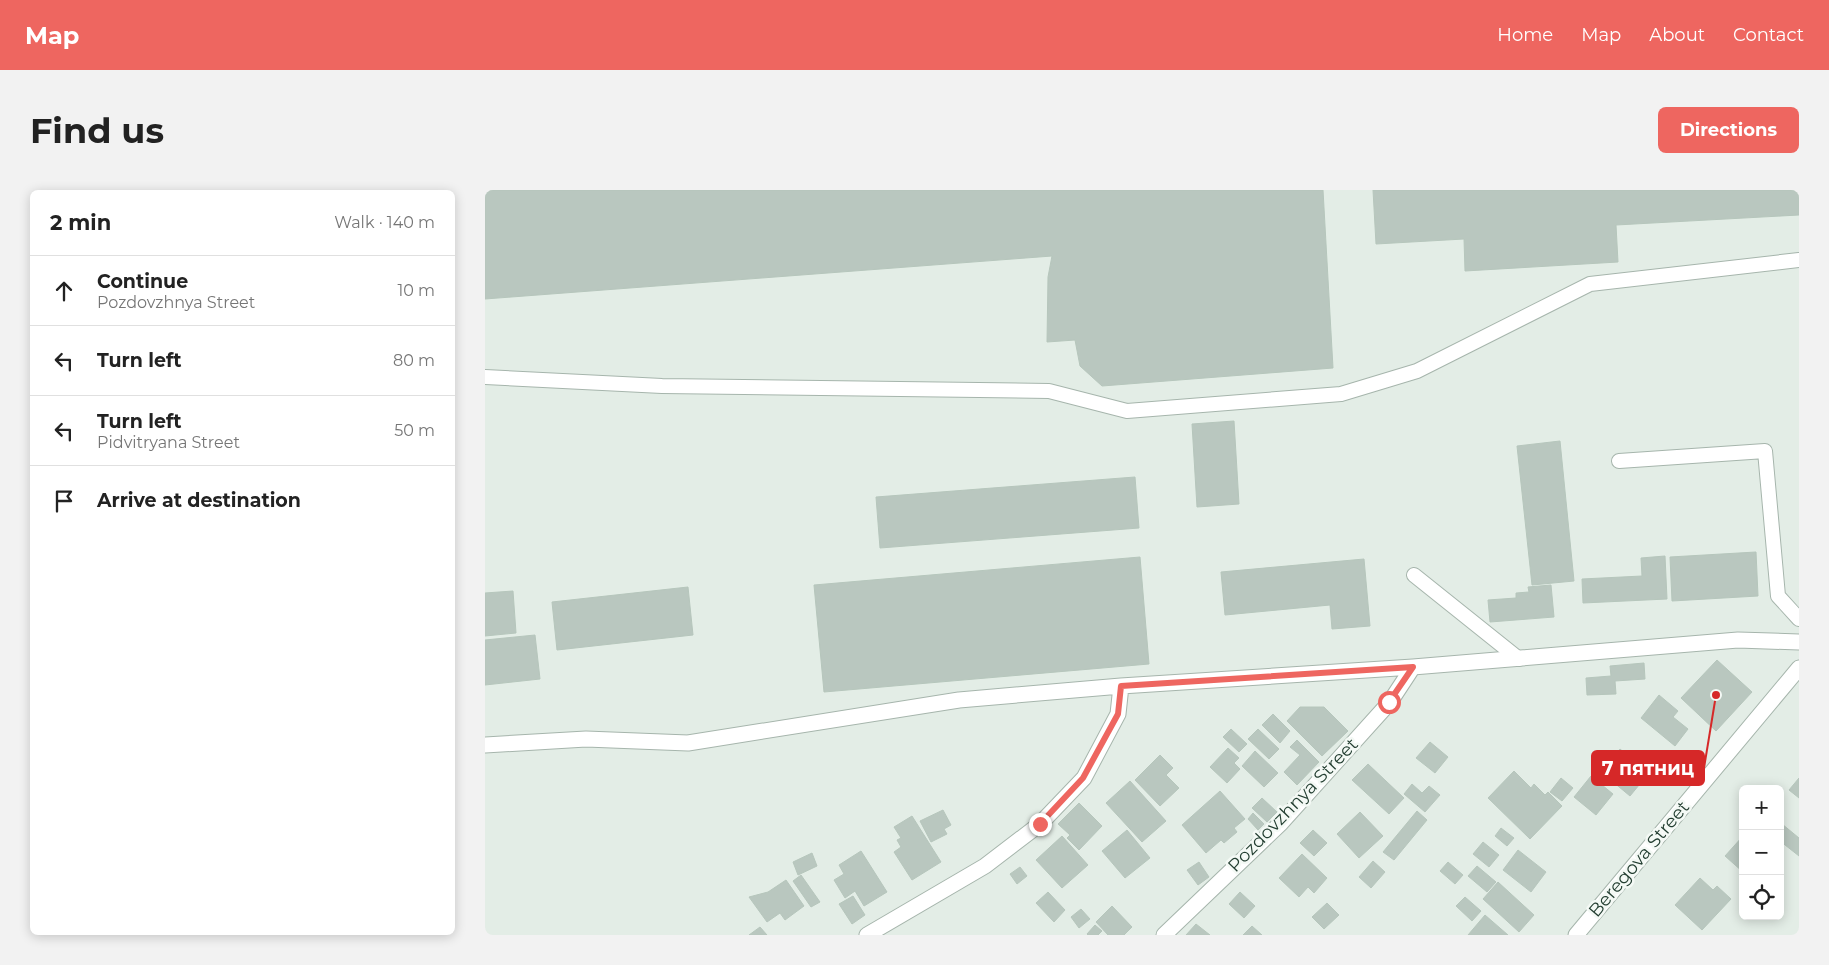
<!DOCTYPE html>
<meta charset="utf-8">
<style>
:root{--surface:#fff;--page:#f2f2f2;--text:#222;--muted:#767676;--line:#e0e0e0;--accent:#ee6660}
body{margin:0;font-family:Montserrat,sans-serif;background:var(--page);color:var(--text)}
.controls{position:absolute;right:15px;bottom:15px;display:grid;overflow:hidden;border-radius:8px;box-shadow:0 2px 12px #0003}
.controls button{width:45px;height:45px;display:grid;place-items:center;padding:0;border:0;border-bottom:1px solid var(--line);background:var(--surface);color:var(--text);font:25px sans-serif}
.stop{position:absolute;width:15px;height:15px;margin:-11px;border:4px solid #ee6660;border-radius:50%;background:#fff}
.stop.end{background:#ee6660;border-color:#fff;box-shadow:0 1px 5px #0008}
.list{margin:0;padding:0;list-style:none}
h2{display:flex;justify-content:space-between;align-items:center;height:65px;margin:0;padding:0 20px;font-size:21px}
h2 small{font-size:16px;font-weight:400;color:var(--muted)}
.list li{display:grid;grid-template-columns:32px 1fr auto;gap:15px;align-items:center;box-sizing:border-box;height:70px;padding:0 20px;border-top:1px solid var(--line)}
.list b{display:block;font-size:19px;white-space:nowrap}
.list p{margin:0;font-size:16px;white-space:nowrap;color:var(--muted)}
.list em{font-size:16px;font-style:normal;color:var(--muted)}
.icon{flex:none;width:28px;height:28px;fill:none;stroke:currentColor;stroke-width:2;stroke-linecap:round;stroke-linejoin:round}
.map{position:relative;flex:none;width:1314px;height:745px;overflow:hidden;border-radius:8px}
header{display:flex;align-items:center;gap:30px;box-sizing:border-box;height:70px;padding:0 25px;background:var(--accent);color:#fff}
header strong{font-size:24px}
nav{display:flex;gap:28px;margin-inline-start:auto;font-size:18px}
.intro{display:flex;align-items:center;justify-content:space-between;box-sizing:border-box;height:120px;padding:0 30px}
h1{margin:0;font-size:35px}
.button{padding:12px 22px;border-radius:8px;background:var(--accent);color:#fff;font-size:18px;font-weight:700}
main{display:flex;gap:30px;padding:0 30px}
aside{flex:1;background:var(--surface);border-radius:8px;box-shadow:0 2px 12px #0003}
.map>svg:first-child{display:block}
.building{fill:#b9c7bf;stroke:#b6c6bc}
.lines{fill:none;stroke-linecap:round;stroke-linejoin:round}
.service-casing{stroke:#a6b5ac;stroke-width:16}
.minor-casing{stroke:#a6b5ac;stroke-width:17}
.tertiary-casing{stroke:#a6b5ac;stroke-width:17}
.service{stroke:#fff;stroke-width:14}
.minor{stroke:#fff;stroke-width:15}
.tertiary{stroke:#fff;stroke-width:15}
.route{stroke:#ee6660;stroke-width:6}
.labels{text-anchor:middle;stroke-width:5;stroke-linejoin:round;paint-order:stroke}
.street-label{font-size:18px;fill:#233e31;stroke:#f4f9f5}
.leader{fill:none;stroke:#d62828;stroke-width:2}
.callout-dot{fill:#d62828;stroke:#f4f9f5;stroke-width:2}
.callout{fill:#d62828;stroke:#d62828;stroke-width:2}
.callout-label{font-size:19px;text-anchor:middle;font-weight:bold;fill:#fff}
</style>
<header>
<strong>Map</strong>
<nav><a>Home</a><a>Map</a><a>About</a><a>Contact</a></nav>
</header>
<div class="intro"><h1>Find us</h1><a class="button">Directions</a></div>
<main>
<aside>
<h2>2 min<small>Walk · 140 m</small></h2>
<ul class="list">
<li><svg class="icon" aria-label="ahead" viewBox="0 0 24 24"><path d="M12 20V5M6 11l6-6 6 6"/></svg><div><b>Continue</b><p>Pozdovzhnya Street</p></div><em>10 m</em></li>
<li><svg class="icon" aria-label="left" viewBox="0 0 24 24"><path d="M17 20v-9H6M10 6l-5 5 5 5"/></svg><div><b>Turn left</b></div><em>80 m</em></li>
<li><svg class="icon" aria-label="left" viewBox="0 0 24 24"><path d="M17 20v-9H6M10 6l-5 5 5 5"/></svg><div><b>Turn left</b><p>Pidvitryana Street</p></div><em>50 m</em></li>
<li><svg class="icon" aria-label="arrive" viewBox="0 0 24 24"><path d="M6 21V4h12l-3 4 3 4H6"/></svg><div><b>Arrive at destination</b></div></li>
</ul>
</aside>
<div class="map">
<svg width="1314" height="745" viewBox="0 0 1314 745">
<rect width="100%" height="100%" fill="#e3ede6"/>
<path class="building" d="M0 0H838L848 178 617 196 595 176 590 150 562 152 563 87 567 66 0 109Z
M888 0H1314V25L1131 35 1133 72 980 81 979 49 891 54Z
M749 231 754 314 712 317 707 234Z
M1075 251 1089 391 1047 395 1032 256Z
M650 287 654 338 395 358 391 307Z
M1271 362 1273 406 1187 411 1185 367Z
M1180 366 1182 409 1098 413 1097 389 1157 386 1156 368Z
M655 367 664 474 339 502 329 395Z
M879 369 885 436 847 439 845 415 740 425 736 382Z
M1066 395 1069 427 1005 432 1003 410 1031 408V403L1044 402 1043 397Z
M203 397 208 445 72 460 67 412Z
M28 401 31 443 0 446V403Z
M50 445 55 489 0 495V450Z
M1232 470 1267 502 1231 541 1196 508Z
M1159 473 1160 489 1130 491 1131 504 1102 505 1101 488 1126 486 1125 476Z
M1174 505 1193 521 1188 527 1203 539 1190 556 1156 528Z
M815 517H839L863 541 837 566 802 531Z
M788 524 805 541 795 553 777 535Z
M746 539 762 554 754 562 738 547Z
M773 539 794 559 784 569 763 549Z
M812 550 834 572 812 595 799 582 815 565 805 557Z
M945 552 963 567 950 583 931 568Z
M743 558 754 568 749 573 755 579 742 593 725 577Z
M1135 559 1164 583 1145 606 1116 582Z
M770 561 793 583 779 597 757 576Z
M675 565 688 578 681 585 694 598 675 616 650 590Z
M883 574 919 608 904 624 867 590Z
M1029 581 1046 598 1049 594 1060 605 1063 602 1077 616 1045 649 1003 608Z
M1106 586 1128 604 1111 625 1089 607Z
M1076 588 1088 598 1077 611 1065 602Z
M1314 588V608L1304 600Z
M645 591 681 631 657 652 621 613Z
M927 594 937 603 944 596 955 605 940 622 919 604Z
M735 601 760 629 749 638 752 642 739 653 736 650 721 663 697 635Z
M777 608 792 622 782 632 767 618Z
M594 613 617 636 594 660 582 648 585 645 573 634Z
M458 620 466 635 459 639 462 644 446 652 435 631Z
M932 621 942 630 909 670 898 662Z
M875 622 898 646 874 668 852 644Z
M768 623 779 634 773 640 763 629Z
M427 626 456 672 427 690 409 662 416 657 412 650 416 648 409 637Z
M1297 634 1314 648V666L1295 651Z
M1016 638 1029 648 1022 656 1010 646Z
M642 640 665 668 640 688 617 661Z
M828 640 842 653 829 666 815 653Z
M577 646 603 675 577 698 551 670Z
M1258 646V682L1240 666Z
M998 652 1014 665 1004 677 988 664Z
M1033 660 1061 682 1046 702 1018 680Z
M376 661 402 702 379 716 370 701 360 708 349 690 359 684 354 675Z
M327 663 332 676 313 685 308 672Z
M817 664 842 688 829 703 823 697 814 707 794 688Z
M888 671 900 682 886 698 874 687Z
M714 672 724 687 713 695 702 680Z
M963 672 978 685 970 694 955 681Z
M992 676 1011 692 1002 702 983 686Z
M535 677 542 686 532 694 525 684Z
M316 685 335 712 326 717 308 691Z
M1215 688 1228 700 1232 696 1246 709 1217 740 1190 715Z
M301 690 319 716 300 730 295 723 282 732 264 707 283 702Z
M1013 692 1049 725 1034 742 998 709Z
M563 702 580 720 569 732 551 713Z
M755 702 770 716 759 728 744 714Z
M368 706 380 725 367 734 354 714Z
M980 707 996 721 987 731 971 716Z
M842 713 854 725 839 739 827 727Z
M627 716 647 737 639 745H623L611 732Z
M596 719 605 729 594 738 586 727Z
M1000 725 1023 745H983Z
M711 734 725 745H701Z
M610 735 617 741 613 745H603L602 744Z
M767 736 777 745H758Z
M275 737 282 745H264Z"/>
<g class="lines">
<g class="service-casing">
<path id="service" d="M0 187 177 196 564 201 642 221 856 204 932 181 1105 94 1314 70
M1134 271 1280 261 1293 406 1314 429
M929 385 1034 469"/>
</g>
<g class="minor-casing">
<path id="minor" d="M0 555 101 549 203 553 474 510 636 496 928 477 1253 450 1314 452
M382 745 500 676 555 634 599 588 633 524 636 496
M679 745 796 633 905 512 928 477"/>
</g>
<g class="tertiary-casing">
<path id="tertiary" d="M1091 745 1314 478"/>
</g>
<use href="#service" class="service"/>
<use href="#minor" class="minor"/>
<use href="#tertiary" class="tertiary"/>
</g>
<g class="lines">
<path class="route" d="M555 634 598 588 633 524 636 496 928 477 904 512"/>
</g>
<g class="labels">
<g class="street-label">
<text transform="translate(808 615) rotate(-46)" y="6">Pozdovzhnya Street</text>
<text transform="translate(1154 669) rotate(-50)" y="6">Beregova Street</text>
</g>
</g>
<path class="leader" d="M1231 505L1219 578"/>
<circle class="callout-dot" cx="1231" cy="505" r="5"/>
<rect class="callout" x="1107" y="561" width="112" height="34" rx="5"/>
<g class="callout-label">
<text x="1163" y="585">7 пятниц</text>
</g>
</svg>
<div class="controls">
<button>+</button>
<button>−</button>
<button><svg class="icon" aria-label="locate" viewBox="0 0 24 24"><circle cx="12" cy="12" r="6"/><path d="M12 2v4M12 18v4M2 12h4M18 12h4"/></svg></button>
</div>
<div class="stop" style="left:904px;top:512px"></div>
<div class="stop end" style="left:555px;top:634px"></div>
</div>
</main>
